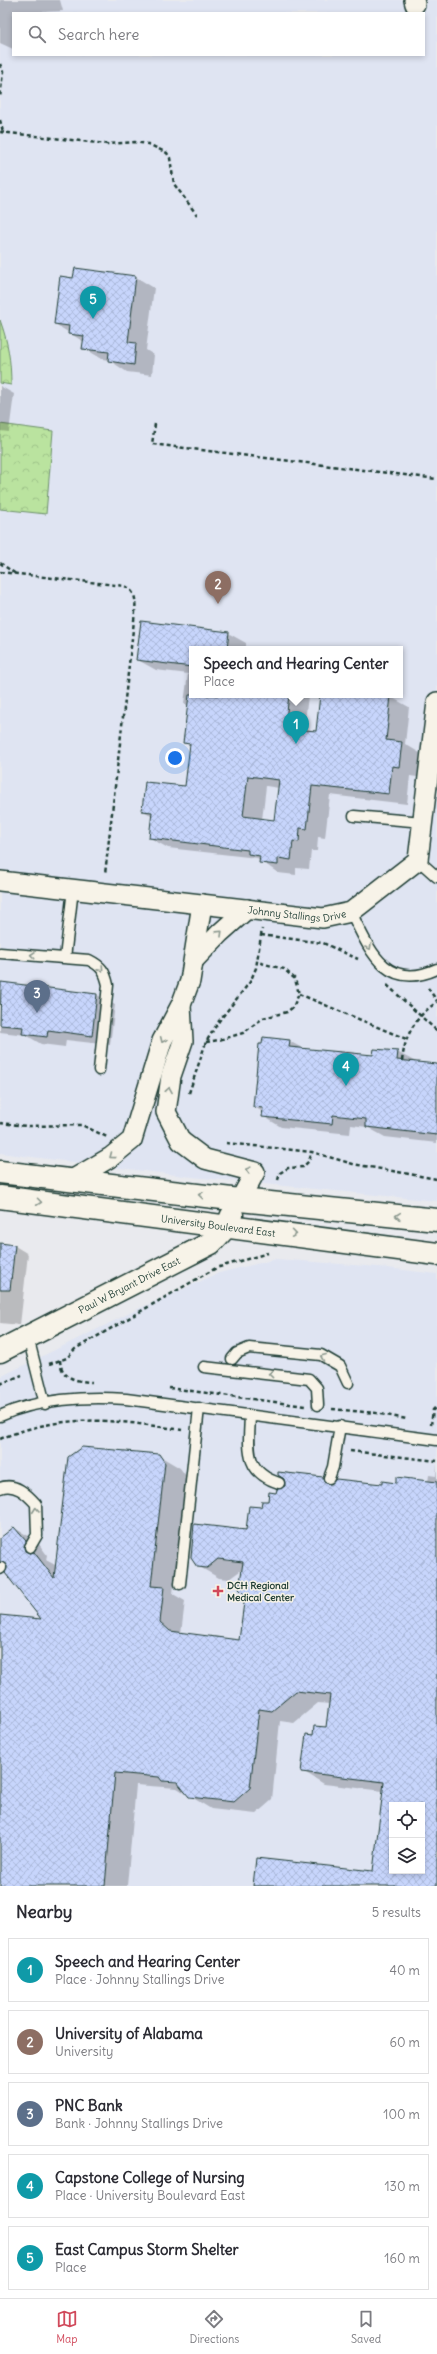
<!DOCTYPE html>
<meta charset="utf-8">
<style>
:root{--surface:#fff;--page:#f7f7f7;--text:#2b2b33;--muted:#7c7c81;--line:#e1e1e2;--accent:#d1495b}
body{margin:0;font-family:Delius,sans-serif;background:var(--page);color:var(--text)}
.controls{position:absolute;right:12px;bottom:12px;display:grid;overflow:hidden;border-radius:0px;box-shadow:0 2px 6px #0003}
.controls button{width:36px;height:36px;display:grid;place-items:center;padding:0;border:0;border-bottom:1px solid var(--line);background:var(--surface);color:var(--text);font:20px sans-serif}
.you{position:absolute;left:175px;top:758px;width:14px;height:14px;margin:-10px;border:3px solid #fff;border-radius:50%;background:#1a73e8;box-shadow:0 0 0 6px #1a73e833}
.badge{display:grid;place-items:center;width:26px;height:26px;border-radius:50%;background:var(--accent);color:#fff;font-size:13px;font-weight:700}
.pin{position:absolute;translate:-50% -33px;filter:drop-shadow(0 1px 2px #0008)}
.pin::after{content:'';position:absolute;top:21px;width:14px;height:12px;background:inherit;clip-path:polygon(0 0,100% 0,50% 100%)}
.popup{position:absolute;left:189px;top:646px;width:214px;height:52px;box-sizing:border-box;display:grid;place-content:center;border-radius:0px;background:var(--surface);filter:drop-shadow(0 1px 3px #0005);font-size:13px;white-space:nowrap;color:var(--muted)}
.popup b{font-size:15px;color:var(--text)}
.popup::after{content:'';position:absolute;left:50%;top:100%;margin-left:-8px;border:8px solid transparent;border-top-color:var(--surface)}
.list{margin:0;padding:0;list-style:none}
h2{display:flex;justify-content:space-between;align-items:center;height:52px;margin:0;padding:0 16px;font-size:17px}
h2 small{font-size:13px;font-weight:400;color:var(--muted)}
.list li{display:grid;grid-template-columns:26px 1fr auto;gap:12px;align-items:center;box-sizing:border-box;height:64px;margin:0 8px 8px;padding:0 8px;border:1px solid var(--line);border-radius:0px}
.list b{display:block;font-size:15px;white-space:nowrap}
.list p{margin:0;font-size:13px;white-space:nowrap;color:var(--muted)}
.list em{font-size:13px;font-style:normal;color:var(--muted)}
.icon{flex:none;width:22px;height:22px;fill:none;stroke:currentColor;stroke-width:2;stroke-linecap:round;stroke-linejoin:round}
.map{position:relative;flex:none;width:437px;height:1886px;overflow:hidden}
.search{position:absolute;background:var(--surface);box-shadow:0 2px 6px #0003;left:12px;right:12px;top:12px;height:44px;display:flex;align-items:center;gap:10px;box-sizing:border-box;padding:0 14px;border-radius:0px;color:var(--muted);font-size:15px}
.sheet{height:412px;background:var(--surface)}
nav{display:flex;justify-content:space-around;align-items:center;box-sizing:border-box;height:56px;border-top:1px solid var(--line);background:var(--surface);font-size:11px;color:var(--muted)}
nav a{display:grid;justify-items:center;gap:2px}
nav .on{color:var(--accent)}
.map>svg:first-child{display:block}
.built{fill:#dfe4f2;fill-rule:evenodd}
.forest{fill:url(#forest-crowns);stroke:#6c906a}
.shadow{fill:#0003;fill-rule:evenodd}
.building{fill:url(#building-cross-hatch);stroke:#1f3d34;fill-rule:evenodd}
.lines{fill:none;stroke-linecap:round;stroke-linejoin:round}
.service-casing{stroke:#1f3d34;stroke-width:13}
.minor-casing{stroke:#1f3d34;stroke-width:22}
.secondary-casing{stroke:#1f3d34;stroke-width:25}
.path{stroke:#1f3d34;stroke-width:2.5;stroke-dasharray:4 3;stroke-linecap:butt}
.service{stroke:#f7f3e8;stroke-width:10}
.minor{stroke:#f7f3e8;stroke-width:19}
.secondary{stroke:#f7f3e8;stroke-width:22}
.oneway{stroke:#8b988e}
.poi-dot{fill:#d1495b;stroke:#f7f3e8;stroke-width:1.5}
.labels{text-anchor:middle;stroke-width:3;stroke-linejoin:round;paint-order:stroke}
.street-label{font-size:10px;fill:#1f3d34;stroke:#f7f3e8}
.poi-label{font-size:10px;font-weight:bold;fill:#1f3d34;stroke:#f7f3e8;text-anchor:start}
</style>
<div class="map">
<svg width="437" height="1886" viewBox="0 0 437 1886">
<defs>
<pattern id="forest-crowns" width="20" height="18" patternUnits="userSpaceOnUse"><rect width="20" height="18" fill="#bae39f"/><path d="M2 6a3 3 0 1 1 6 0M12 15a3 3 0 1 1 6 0" fill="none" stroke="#9fc48a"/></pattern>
<pattern id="building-cross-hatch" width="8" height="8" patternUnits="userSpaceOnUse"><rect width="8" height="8" fill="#c7d5fc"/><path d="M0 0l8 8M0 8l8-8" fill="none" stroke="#aab8d9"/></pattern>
</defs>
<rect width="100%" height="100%" fill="#e9eaee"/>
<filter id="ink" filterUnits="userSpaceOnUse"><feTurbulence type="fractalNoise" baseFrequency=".025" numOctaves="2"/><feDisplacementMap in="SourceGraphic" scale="8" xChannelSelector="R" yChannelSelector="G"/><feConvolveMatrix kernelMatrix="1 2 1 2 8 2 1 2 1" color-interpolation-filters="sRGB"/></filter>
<g filter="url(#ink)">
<path class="built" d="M0 0H437V1201L192 1177 0 1153ZM13 13H424V55H13ZM192 649H400V695H192Z
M276 1259 379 1267 437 1274V1886H0V1377L138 1309 219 1273ZM392 1805H422V1871H392Z"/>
<path class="forest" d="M0 320C8 342 11 361 11 385L0 383Z
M0 424 53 431 46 514 0 509Z"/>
<path class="shadow" d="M0 0H60L63 11 13 13V49L0 43Z
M75 270 136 277 154 288 146 350 154 355 152 375 127 372 109 360 102 359 84 348V342L55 324 74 279Z
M0 386 14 394 9 432 0 431Z
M228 633 246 643V649H192V695H308L304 731 316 732 321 695 391 697 409 707 405 744 420 753 417 777 410 776 407 804 330 795 325 838 318 837 317 851H311L309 869 296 868V875L278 873 257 858 168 848 150 838 153 816 143 811 186 788 191 746 184 742 188 706 184 703 188 674 156 670 138 660ZM266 786 279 788 275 821 262 820Z
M0 993 97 995 115 1005 110 1045 66 1040 65 1047 41 1044 26 1035 0 1032Z
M289 1041 304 1049 374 1056 397 1052 416 1062 437 1065V1143L385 1137 367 1127 351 1125 350 1134 281 1127 263 1116V1112L254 1107Z
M0 1244 15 1246 28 1254 20 1325 0 1323Z
M158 1455 180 1468 186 1476 173 1594 185 1601 181 1634 240 1641 246 1594 243 1571H240L229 1579 219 1578 198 1566 247 1531 262 1509 277 1494 322 1478 332 1484 383 1485 428 1482 429 1475 436 1476 437 1464V1886H254L374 1872 383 1791 324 1784 303 1771 314 1736 327 1729 330 1704 318 1703 294 1723 280 1721 272 1800 256 1814 211 1809 177 1788 136 1785 127 1886H0V1616L43 1621 8 1568 0 1563V1539L14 1528 36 1540 47 1555 46 1560 57 1566ZM163 1780 182 1783 165 1782ZM392 1805H422V1871H392Z"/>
<path class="building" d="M75 268 136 276 128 342 136 343 134 365 108 361 109 352 82 349 84 336 68 334 69 326 54 324 60 276 73 278Z
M141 621 229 632 227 649H192V667L136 660Z
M189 695H289L285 728 316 731 320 695 391 696 386 740 402 742 399 767 392 766 389 794 312 786 307 829 300 828 299 842 293 841 291 860 278 858V865L259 863 260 856 248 854V850L149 838 152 812 142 811 145 782 185 786 190 744 183 743ZM248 776 279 780 274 820 243 816Z
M1 982 97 994 92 1036 48 1030 47 1037 22 1034 23 1027 0 1025Z
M263 1037 290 1040 289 1047 373 1055 374 1049 398 1051 397 1060 437 1064V1135L366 1127V1119L333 1115 332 1124 262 1117 263 1108 253 1107 259 1044H262Z
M0 1243 15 1245 10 1290H0Z
M82 1447 159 1454 165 1463 151 1586 164 1587 160 1622 170 1631 239 1640 245 1595 239 1589 243 1562 218 1559 207 1568 197 1567 191 1558 194 1524 246 1530 249 1506 261 1507 262 1501H268L269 1492 276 1493 277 1489 285 1486 284 1479 278 1475V1472L323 1477 324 1482 330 1484 336 1479 382 1484V1481L396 1483V1477L437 1482V1886H253L256 1858 373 1871 384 1782 301 1772 306 1734 313 1735 314 1726 326 1727 330 1695 296 1691 272 1711 259 1709 250 1788 234 1802 189 1797 177 1782 162 1781 159 1777 115 1773 105 1886H0V1615L41 1619 5 1573 7 1566 0 1562V1538L14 1527 26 1541 25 1551 30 1553 34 1552 54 1578 68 1457ZM392 1805H422V1871H392Z"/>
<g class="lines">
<g class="service-casing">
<path id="service" d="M354 816 423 822
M418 860 437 877
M351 912C370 951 386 992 437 969
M0 953 89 960C101 966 105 971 108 985L99 1070
M65 958 73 889
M28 1337 45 1404
M232 1359 237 1353 249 1348 321 1355 340 1366 348 1383
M204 1367 309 1379 317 1388 318 1405
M250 1415C249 1447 243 1472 279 1483
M0 1416C36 1399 86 1396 126 1399L437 1440
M329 1478 333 1467 340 1426
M0 1488C15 1482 27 1494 36 1504L37 1535 30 1547
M0 1569 1 1568
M180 1584 199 1408"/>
</g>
<g class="minor-casing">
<g id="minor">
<path d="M414 0 415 4"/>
<path id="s1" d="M0 881 323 918 351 912 418 860 437 702"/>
<path d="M195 959 220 933 247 909"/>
<path d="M181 1006 183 1041 171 1076 166 1112 181 1141 205 1159 255 1172 240 1200"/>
<path d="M70 1181 111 1157 132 1140 162 1041 181 1005 190 981 202 904"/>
</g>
</g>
<g class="secondary-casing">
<g id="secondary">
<path d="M0 1172 240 1200 437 1220"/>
<path id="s2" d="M0 1197 437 1254"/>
<path id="s3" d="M0 1351 211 1243 228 1225 232 1215"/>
</g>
</g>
<path class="path" d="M0 64 3 72 0 98
M0 120 3 132
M0 132 107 144 135 142 148 144 167 153 170 158 174 184 197 215
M155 424 152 444 437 479
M0 563 16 574
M0 572 125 586C136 592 136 600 135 612L105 874
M261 935 323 943 358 959
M387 985 437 1031
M428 988 437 1001
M299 994 406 1039
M206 1042 219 1040 243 1033 263 1018 287 1012 293 1007 299 994 295 979 284 969 257 962
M402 1061C405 1035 415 1017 437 1002
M189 1093 206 1042 219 1021 250 982 256 968 262 929
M0 1123 26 1126 82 1125 107 1137
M226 1143 312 1152 353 1164 437 1179
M278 1180 280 1173 288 1168 303 1167 309 1161 312 1152
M60 1360C61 1379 76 1381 92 1382
M49 1364 67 1358 75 1349 216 1268 268 1253
M0 1384 22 1375
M169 1388 305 1406
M332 1409 376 1413 406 1419
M431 1425 433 1410 437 1406
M0 1439C64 1412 116 1420 182 1430
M350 1451 437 1461"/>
<use href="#service" class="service"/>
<use href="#minor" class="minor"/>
<use href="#secondary" class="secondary"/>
</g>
<defs><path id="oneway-chevron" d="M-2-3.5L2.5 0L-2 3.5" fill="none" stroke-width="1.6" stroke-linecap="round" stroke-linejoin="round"/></defs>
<g class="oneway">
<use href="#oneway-chevron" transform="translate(220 933) rotate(-44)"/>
<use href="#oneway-chevron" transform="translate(369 947) rotate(61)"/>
<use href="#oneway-chevron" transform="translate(33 955) rotate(-175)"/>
<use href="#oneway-chevron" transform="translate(101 969) rotate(48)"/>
<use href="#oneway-chevron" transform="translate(163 1040) rotate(114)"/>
<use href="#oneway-chevron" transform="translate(169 1090) rotate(-81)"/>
<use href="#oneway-chevron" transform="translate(112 1156) rotate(143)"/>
<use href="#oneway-chevron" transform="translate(248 1170) rotate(-165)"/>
<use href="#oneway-chevron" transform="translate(201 1195) rotate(-174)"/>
<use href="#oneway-chevron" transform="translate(39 1202) rotate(7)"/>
<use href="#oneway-chevron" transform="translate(398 1216) rotate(-175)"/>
<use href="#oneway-chevron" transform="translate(294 1234) rotate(8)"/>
<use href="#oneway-chevron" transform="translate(323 1357) rotate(-158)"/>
<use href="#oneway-chevron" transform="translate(271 1374) rotate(-174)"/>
<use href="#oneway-chevron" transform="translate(36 1510) rotate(-95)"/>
</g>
</g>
<path class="poi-dot" d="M216 1585h4v4h4v4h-4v4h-4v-4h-4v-4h4z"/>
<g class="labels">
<g class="street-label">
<text dy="4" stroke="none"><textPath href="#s1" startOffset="299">Johnny Stallings Drive</textPath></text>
<text dy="4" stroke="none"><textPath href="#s2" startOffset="220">University Boulevard East</textPath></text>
<text dy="4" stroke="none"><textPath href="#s3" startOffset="145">Paul W Bryant Drive East</textPath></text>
</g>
<g class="poi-label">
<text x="227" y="1589">DCH Regional<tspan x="227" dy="12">Medical Center</tspan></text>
</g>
</g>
</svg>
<div class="controls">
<button><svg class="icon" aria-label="locate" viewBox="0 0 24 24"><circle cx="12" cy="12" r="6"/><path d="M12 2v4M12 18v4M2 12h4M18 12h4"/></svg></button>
<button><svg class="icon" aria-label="layers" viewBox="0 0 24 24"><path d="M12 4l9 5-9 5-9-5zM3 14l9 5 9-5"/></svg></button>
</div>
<div class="you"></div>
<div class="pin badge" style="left:296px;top:744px;background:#0f9aa8">1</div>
<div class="popup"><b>Speech and Hearing Center</b>Place</div>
<div class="pin badge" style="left:218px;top:604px;background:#8d6e63">2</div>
<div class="pin badge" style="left:37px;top:1013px;background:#5c6f8a">3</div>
<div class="pin badge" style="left:346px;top:1086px;background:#0f9aa8">4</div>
<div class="pin badge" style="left:93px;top:319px;background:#0f9aa8">5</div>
<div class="search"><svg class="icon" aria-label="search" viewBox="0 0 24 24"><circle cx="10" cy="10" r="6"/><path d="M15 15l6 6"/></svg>Search here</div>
</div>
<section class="sheet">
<h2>Nearby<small>5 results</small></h2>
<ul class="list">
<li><span class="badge" style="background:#0f9aa8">1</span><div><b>Speech and Hearing Center</b><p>Place · Johnny Stallings Drive</p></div><em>40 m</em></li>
<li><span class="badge" style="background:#8d6e63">2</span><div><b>University of Alabama</b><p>University</p></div><em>60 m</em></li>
<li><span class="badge" style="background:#5c6f8a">3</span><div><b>PNC Bank</b><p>Bank · Johnny Stallings Drive</p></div><em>100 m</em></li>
<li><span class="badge" style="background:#0f9aa8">4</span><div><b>Capstone College of Nursing</b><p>Place · University Boulevard East</p></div><em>130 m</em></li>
<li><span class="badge" style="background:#0f9aa8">5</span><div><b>East Campus Storm Shelter</b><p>Place</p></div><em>160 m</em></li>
</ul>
</section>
<nav>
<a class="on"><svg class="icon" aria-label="map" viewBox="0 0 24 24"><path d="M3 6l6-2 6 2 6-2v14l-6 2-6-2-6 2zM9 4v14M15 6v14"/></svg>Map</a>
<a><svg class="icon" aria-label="directions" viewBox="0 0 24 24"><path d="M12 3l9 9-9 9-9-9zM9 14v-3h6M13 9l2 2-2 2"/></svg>Directions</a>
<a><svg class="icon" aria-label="saved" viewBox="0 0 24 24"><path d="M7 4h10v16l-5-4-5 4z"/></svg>Saved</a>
</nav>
